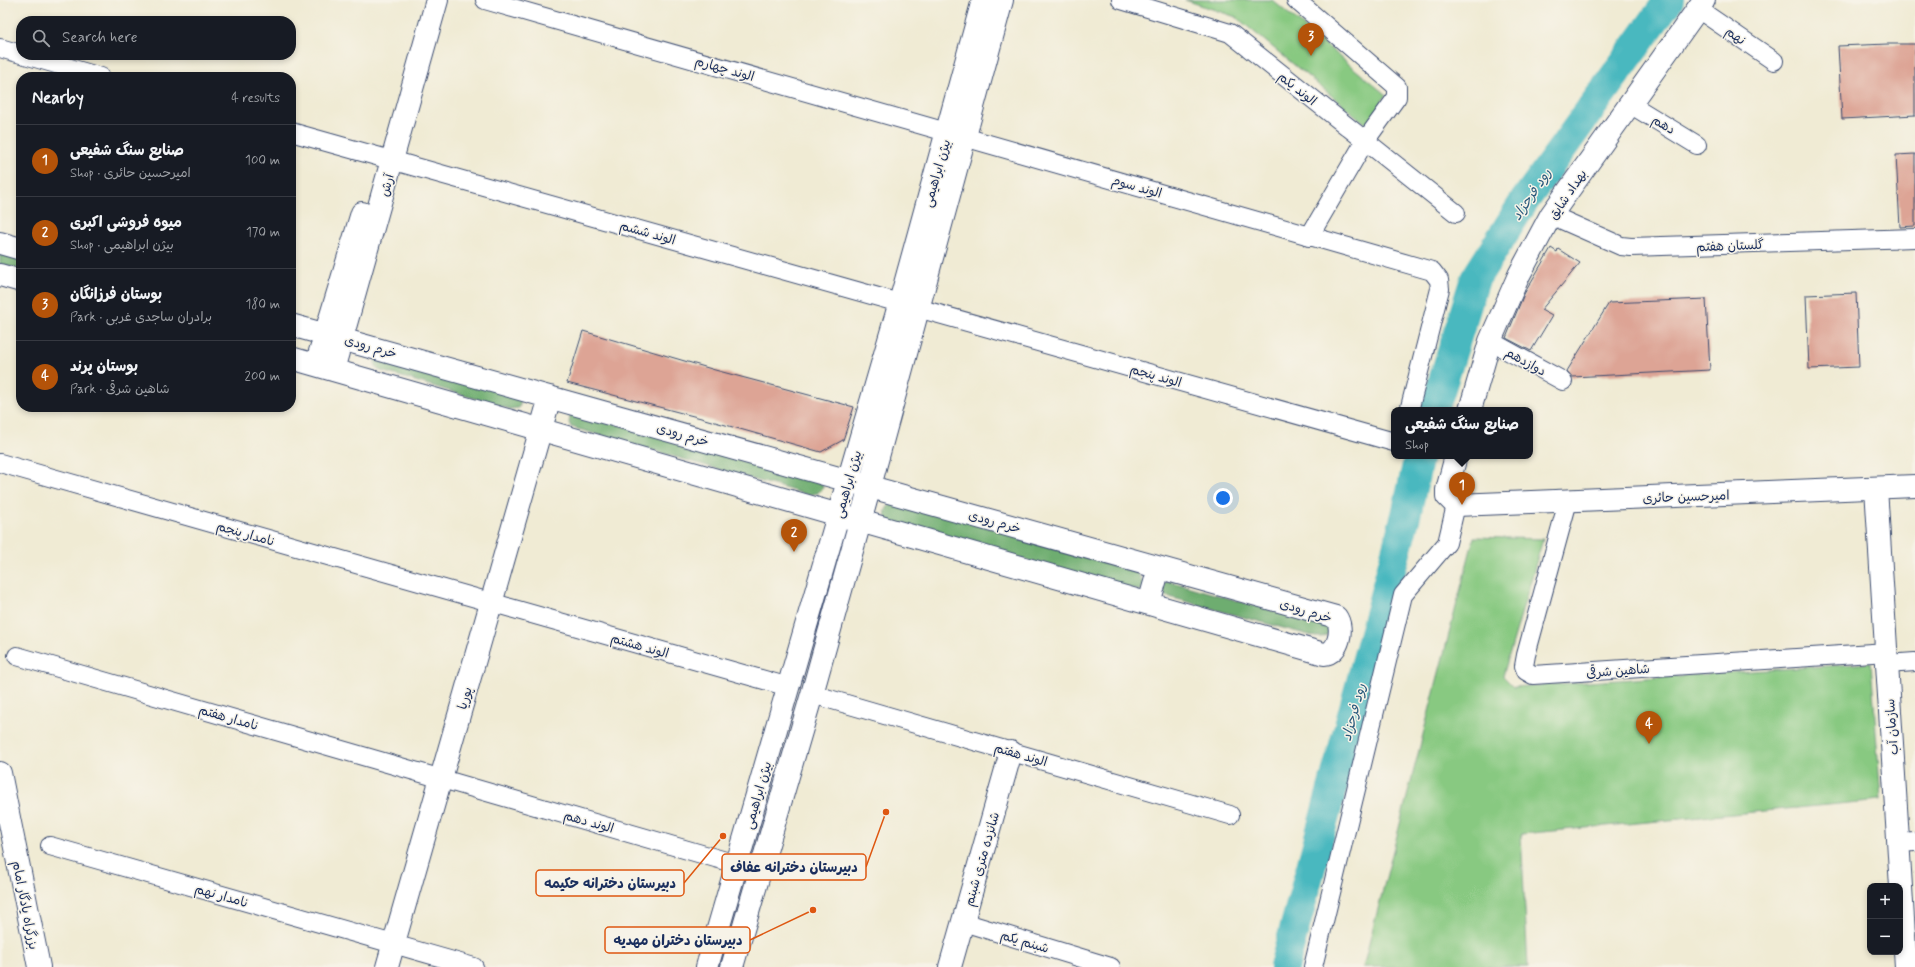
<!DOCTYPE html>
<meta charset="utf-8">
<style>
:root{--surface:#171b24;--page:#20242c;--text:#f1f3f6;--muted:#9ea1a6;--line:#363941;--accent:#b45309}
body{margin:0;font-family:Mynerve,"Playpen Sans Arabic",sans-serif;background:var(--page);color:var(--text)}
.controls{position:absolute;right:12px;bottom:12px;display:grid;overflow:hidden;border-radius:8px;box-shadow:0 2px 6px #0003}
.controls button{width:36px;height:36px;display:grid;place-items:center;padding:0;border:0;border-bottom:1px solid var(--line);background:var(--surface);color:var(--text);font:20px sans-serif}
.you{position:absolute;left:1223px;top:498px;width:14px;height:14px;margin:-10px;border:3px solid #fff;border-radius:50%;background:#1a73e8;box-shadow:0 0 0 6px #1a73e833}
.badge{display:grid;place-items:center;width:26px;height:26px;border-radius:50%;background:var(--accent);color:#fff;font-size:13px;font-weight:700}
.pin{position:absolute;translate:-50% -33px;filter:drop-shadow(0 1px 2px #0008)}
.pin::after{content:'';position:absolute;top:21px;width:14px;height:12px;background:inherit;clip-path:polygon(0 0,100% 0,50% 100%)}
.popup{position:absolute;left:1391px;top:407px;width:142px;height:52px;box-sizing:border-box;display:grid;place-content:center;border-radius:8px;background:var(--surface);filter:drop-shadow(0 1px 3px #0005);font-size:13px;white-space:nowrap;color:var(--muted)}
.popup b{font-size:15px;color:var(--text)}
.popup::after{content:'';position:absolute;left:50%;top:100%;margin-left:-8px;border:8px solid transparent;border-top-color:var(--surface)}
.list{margin:0;padding:0;list-style:none}
h2{display:flex;justify-content:space-between;align-items:center;height:52px;margin:0;padding:0 16px;font-size:17px}
h2 small{font-size:13px;font-weight:400;color:var(--muted)}
.list li{display:grid;grid-template-columns:26px 1fr auto;gap:12px;align-items:center;box-sizing:border-box;height:72px;padding:0 16px;border-top:1px solid var(--line)}
.list b{display:block;font-size:15px;white-space:nowrap}
.list p{margin:0;font-size:13px;white-space:nowrap;color:var(--muted)}
.list em{font-size:13px;font-style:normal;color:var(--muted)}
.icon{flex:none;width:22px;height:22px;fill:none;stroke:currentColor;stroke-width:2;stroke-linecap:round;stroke-linejoin:round}
.map{position:relative;flex:none;width:1915px;height:967px;overflow:hidden}
.search{position:absolute;background:var(--surface);box-shadow:0 2px 6px #0003;left:16px;top:16px;width:280px;height:44px;display:flex;align-items:center;gap:10px;box-sizing:border-box;padding:0 14px;border-radius:16px;color:var(--muted);font-size:15px}
.panel{position:absolute;background:var(--surface);box-shadow:0 2px 6px #0003;left:16px;top:72px;width:280px;height:340px;border-radius:16px}
.map>svg:first-child{display:block}
.green{fill:#88c981;stroke:#527c70}
.forest{fill:#6ead6f;stroke:#446e66}
.lines{fill:none;stroke-linecap:round;stroke-linejoin:round}
.river{stroke:#48b8bf;stroke-width:30}
.building{fill:#dda495}
.street-casing{stroke:#3b4b70;stroke-width:20}
.secondary-casing{stroke:#3b4b70;stroke-width:24}
.highway-casing{stroke:#3b4b70;stroke-width:24}
.street{stroke:#fff;stroke-width:18}
.secondary{stroke:#fff;stroke-width:22}
.highway{stroke:#fff;stroke-width:22}
.labels{text-anchor:middle;stroke-width:3;stroke-linejoin:round;paint-order:stroke}
.street-label{font-size:13px;fill:#1b2f5e;stroke:#f7f3e8}
.water-label{font-size:14px;font-style:italic;fill:#28587b;stroke:#f7f3e8}
.leader{fill:none;stroke:#de5710;stroke-width:1.5}
.callout-dot{fill:#de5710;stroke:#f7f3e8;stroke-width:1.5}
.callout{fill:#f7f3e8;stroke:#de5710;stroke-width:1.5}
.callout-label{font-size:14px;text-anchor:middle;font-weight:bold;fill:#1b2f5e}
</style>
<div class="map">
<svg width="1915" height="967" viewBox="0 0 1915 967">
<rect width="100%" height="100%" fill="#f7f3e8"/>
<filter id="ink" filterUnits="userSpaceOnUse"><feTurbulence type="fractalNoise" baseFrequency=".025" numOctaves="2"/><feDisplacementMap in="SourceGraphic" scale="8" xChannelSelector="R" yChannelSelector="G"/><feConvolveMatrix kernelMatrix="1 2 1 2 8 2 1 2 1" color-interpolation-filters="sRGB"/></filter>
<filter id="wash" filterUnits="userSpaceOnUse"><feTurbulence type="fractalNoise" baseFrequency=".012" numOctaves="4" result="noise"/><feDisplacementMap in="SourceGraphic" scale="16" xChannelSelector="R" yChannelSelector="G"/><feGaussianBlur stdDeviation="0.9" result="paint"/><feColorMatrix in="noise" values="0 0 0 0 0 0 0 0 0 0 0 0 0 0 0 0 0 1.4 0 .05"/><feComposite in="paint" operator="in"/></filter>
<g filter="url(#wash)">
<rect width="100%" height="100%" fill="#f0ebd4"/>
<path class="green" d="M1185 0H1272L1386 95 1367 125 1236 17Z
M1474 537 1543 539 1503 676 1514 687 1871 663 1881 800 1521 834 1528 967H1363Z"/>
<path class="forest" d="M0 247 21 253V270L0 264Z
M375 359 518 395 521 401 519 408 510 409 378 370 375 364Z
M574 412 822 483 823 488 818 493 808 495 571 427 569 423 570 416Z
M901 501 1138 573 1143 584 1140 591 887 523C883 509 887 503 901 501Z
M1169 581 1326 626 1329 631 1327 635 1322 637H1316L1166 596 1162 591 1164 582Z"/>
<g class="lines">
<path class="river" d="M1434 410 1475 279 1525 200 1669 0
M1284 967 1406 515 1419 456"/>
</g>
<g id="blocks">
<path class="building" d="M1888 44H1915V115L1842 119 1838 46Z
M1915 154V226L1900 227 1896 155Z
M1551 248 1557 252 1558 249 1580 263 1541 310 1552 316 1531 351 1506 338 1524 294Z
M1856 293 1859 367 1809 369 1806 295Z
M1706 299 1710 370 1572 377 1567 371 1609 303Z
M583 331 715 370 854 407 843 440 821 452 701 418 567 383Z"/>
</g>
</g>
<g filter="url(#ink)">
<use href="#blocks" fill-opacity="0" stroke="#3b4b70" stroke-width="1"/>
<g class="lines">
<g class="street-casing">
<path id="street" d="M485 0 1432 271 1439 280 1440 289 1410 407
M1121 0 1230 33 1456 213
M1296 0 1397 87V97L1365 141 1309 237
M1698 9 1774 61
M0 48 21 54
M25 55 101 77
M1630 104 1697 145
M291 132 1394 442
M1551 215 1621 246 1631 247 1915 238
M1490 341 1563 381
M0 463 789 687
M1568 501 1526 655 1524 666 1526 671 1533 675 1887 652
M17 656 736 864
M1887 664 1915 662
M812 694 1230 815
M1899 843 1915 842
M50 846 474 967
M963 922 1111 967
M1313 967 1403 595 1447 543 1456 505"/>
</g>
<g class="secondary-casing">
<path id="secondary" d="M0 243 21 249
M0 275 21 281
M291 325 1336 617C1344 628 1339 653 1324 654L291 358
M316 365 362 213
M333 370 437 0
M1470 410 1490 341 1519 275 1551 215 1704 0
M1456 456 1447 490V496L1456 505 1915 486
M1876 488 1906 967
M1149 603 1159 568
M387 967 550 397
M707 967 900 302 983 0
M732 967 812 694 870 486 1002 0
M950 967 1011 752"/>
</g>
<g class="highway-casing">
<path id="highway" d="M0 773 39 967"/>
</g>
<use href="#street" class="street"/>
<use href="#secondary" class="secondary"/>
<use href="#highway" class="highway"/>
</g>
</g>
<g class="labels">
<g class="street-label">
<text transform="translate(1736 35) rotate(35)" y="5">نهم</text>
<text transform="translate(725 68) rotate(16)" y="5">الوند چهارم</text>
<text transform="translate(1298 88) rotate(39)" y="5">الوند یکم</text>
<text transform="translate(1664 124) rotate(31)" y="5">دهم</text>
<text transform="translate(936 173) rotate(-74)" y="5">بیژن ابراهیمی</text>
<text transform="translate(386 185) rotate(-74)" y="5">آرش</text>
<text transform="translate(1137 186) rotate(16)" y="5">الوند سوم</text>
<text transform="translate(1567 194) rotate(-56)" y="5">بهداد شایق</text>
<text transform="translate(648 232) rotate(16)" y="5">الوند ششم</text>
<text transform="translate(1730 245) rotate(-2)" y="5">گلستان هفتم</text>
<text transform="translate(371 346) rotate(16)" y="5">خرم رودی</text>
<text transform="translate(1526 361) rotate(29)" y="5">دوازدهم</text>
<text transform="translate(1156 375) rotate(16)" y="5">الوند پنجم</text>
<text transform="translate(683 434) rotate(16)" y="5">خرم رودی</text>
<text transform="translate(847 484) rotate(-74)" y="5">بیژن ابراهیمی</text>
<text transform="translate(1686 496) rotate(-2)" y="5">امیرحسین حائری</text>
<text transform="translate(995 521) rotate(16)" y="5">خرم رودی</text>
<text transform="translate(246 533) rotate(16)" y="5">نامدار پنجم</text>
<text transform="translate(1306 610) rotate(17)" y="5">خرم رودی</text>
<text transform="translate(640 645) rotate(16)" y="5">الوند هشتم</text>
<text transform="translate(1618 670) rotate(-4)" y="5">شاهین شرقی</text>
<text transform="translate(464 698) rotate(-74)" y="5">پوریا</text>
<text transform="translate(229 717) rotate(16)" y="5">نامدار هفتم</text>
<text transform="translate(1891 727) rotate(-94)" y="5">سازمان آب</text>
<text transform="translate(1021 754) rotate(16)" y="5">الوند هفتم</text>
<text transform="translate(757 795) rotate(-74)" y="5">بیژن ابراهیمی</text>
<text transform="translate(589 821) rotate(16)" y="5">الوند دهم</text>
<text transform="translate(981 859) rotate(-74)" y="5">شانزده متری شبنم</text>
<text transform="translate(222 895) rotate(16)" y="5">نامدار نهم</text>
<text transform="translate(26 905) rotate(79)" y="5">بزرگراه یادگار امام</text>
<text transform="translate(1025 941) rotate(17)" y="5">شبنم یکم</text>
</g>
<g class="water-label">
<text transform="translate(1531 194) rotate(-56)" y="5">رود فرحزاد</text>
<text transform="translate(1353 712) rotate(-75)" y="5">رود فرحزاد</text>
</g>
</g>
<path class="leader" d="M886 812L866 867M723 836L684 883M813 910L750 940"/>
<g class="callout-dot">
<circle cx="886" cy="812" r="4"/>
<circle cx="723" cy="836" r="4"/>
<circle cx="813" cy="910" r="4"/>
</g>
<g class="callout">
<rect x="722" y="854" width="144" height="26" rx="4"/>
<rect x="536" y="870" width="148" height="26" rx="4"/>
<rect x="605" y="927" width="145" height="26" rx="4"/>
</g>
<g class="callout-label">
<text x="794" y="872">دبیرستان دخترانه عفاف</text>
<text x="610" y="888">دبیرستان دخترانه حکیمه</text>
<text x="678" y="945">دبیرستان دختران مهدیه</text>
</g>
</svg>
<div class="controls">
<button>+</button>
<button>−</button>
</div>
<div class="you"></div>
<div class="pin badge" style="left:1462px;top:505px">1</div>
<div class="popup"><b>صنایع سنگ شفیعی</b>Shop</div>
<div class="pin badge" style="left:794px;top:552px">2</div>
<div class="pin badge" style="left:1311px;top:56px">3</div>
<div class="pin badge" style="left:1649px;top:744px">4</div>
<div class="search"><svg class="icon" aria-label="search" viewBox="0 0 24 24"><circle cx="10" cy="10" r="6"/><path d="M15 15l6 6"/></svg>Search here</div>
<section class="panel">
<h2>Nearby<small>4 results</small></h2>
<ul class="list">
<li><span class="badge">1</span><div><b>صنایع سنگ شفیعی</b><p>Shop · امیرحسین حائری</p></div><em>100 m</em></li>
<li><span class="badge">2</span><div><b>میوه فروشی اکبری</b><p>Shop · بیژن ابراهیمی</p></div><em>170 m</em></li>
<li><span class="badge">3</span><div><b>بوستان فرزانگان</b><p>Park · برادران ساجدی غربی</p></div><em>180 m</em></li>
<li><span class="badge">4</span><div><b>بوستان پرند</b><p>Park · شاهین شرقی</p></div><em>200 m</em></li>
</ul>
</section>
</div>
